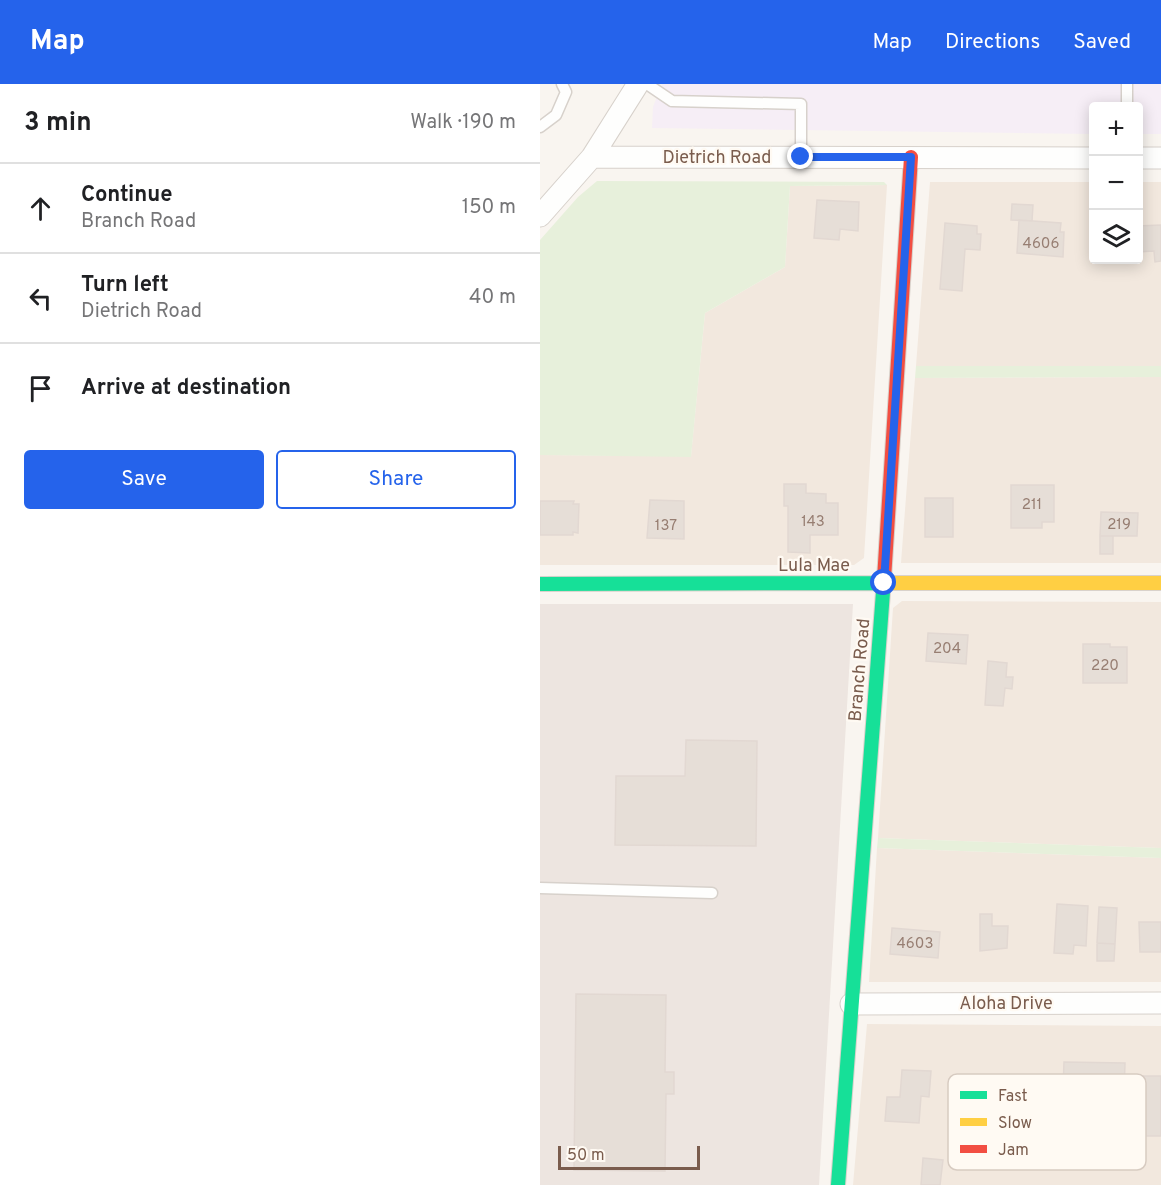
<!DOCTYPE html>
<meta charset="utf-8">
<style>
:root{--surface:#fff;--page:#f2f2f2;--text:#202124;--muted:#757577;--line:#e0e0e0;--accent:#2563eb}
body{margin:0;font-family:Overpass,sans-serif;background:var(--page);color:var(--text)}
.controls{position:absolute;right:18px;top:18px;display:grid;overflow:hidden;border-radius:6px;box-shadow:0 3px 15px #0003}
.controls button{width:54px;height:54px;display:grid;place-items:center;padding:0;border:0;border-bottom:2px solid var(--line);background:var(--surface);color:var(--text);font:30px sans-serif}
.scale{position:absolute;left:18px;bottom:15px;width:142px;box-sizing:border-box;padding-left:6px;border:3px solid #7a5c4d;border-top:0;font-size:16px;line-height:21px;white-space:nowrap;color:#7a5c4d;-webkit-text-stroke:4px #fffaf3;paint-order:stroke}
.stop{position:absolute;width:18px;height:18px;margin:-14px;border:4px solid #2563eb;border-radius:50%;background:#fff}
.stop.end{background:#2563eb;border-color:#fff;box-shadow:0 2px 6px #0008}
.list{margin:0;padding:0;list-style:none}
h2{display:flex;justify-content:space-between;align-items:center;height:78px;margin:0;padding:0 24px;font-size:26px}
h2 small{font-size:20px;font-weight:400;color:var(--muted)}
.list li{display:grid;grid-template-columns:39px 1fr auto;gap:18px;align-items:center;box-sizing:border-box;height:90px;padding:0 24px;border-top:2px solid var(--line)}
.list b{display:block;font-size:22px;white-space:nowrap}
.list p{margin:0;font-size:20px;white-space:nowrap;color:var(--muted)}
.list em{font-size:20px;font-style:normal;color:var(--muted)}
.actions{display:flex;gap:12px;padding:18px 24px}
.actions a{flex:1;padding:14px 0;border:2px solid var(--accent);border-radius:6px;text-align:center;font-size:21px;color:var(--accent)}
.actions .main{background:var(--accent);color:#fff}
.icon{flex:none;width:33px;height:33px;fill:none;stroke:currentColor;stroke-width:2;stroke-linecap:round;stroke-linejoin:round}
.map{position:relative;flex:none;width:621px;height:1101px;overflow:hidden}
header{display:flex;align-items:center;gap:36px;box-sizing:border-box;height:84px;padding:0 30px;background:var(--accent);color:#fff}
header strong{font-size:28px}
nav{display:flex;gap:33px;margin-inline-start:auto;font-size:21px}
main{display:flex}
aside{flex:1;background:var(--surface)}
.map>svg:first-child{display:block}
.residential{fill:#f2e8de}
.industrial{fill:#ede5e0}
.education{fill:#f6eef6}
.green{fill:#e7f0db}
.building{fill:#e6ded7;stroke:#e2d8d2;stroke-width:1.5}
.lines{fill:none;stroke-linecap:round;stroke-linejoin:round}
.lane-casing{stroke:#d7d1cb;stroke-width:13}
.street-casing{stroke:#d7d1cb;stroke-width:23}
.fast-casing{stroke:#d9d2cb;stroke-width:16}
.slow-casing{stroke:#d9d2cb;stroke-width:16}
.jam-casing{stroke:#d9d2cb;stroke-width:16}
.lane{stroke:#fefefd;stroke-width:10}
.street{stroke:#fefefd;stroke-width:21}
.fast{stroke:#16e098;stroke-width:14}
.slow{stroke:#ffcf43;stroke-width:14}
.jam{stroke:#f24e42;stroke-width:14}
.route{stroke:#2563eb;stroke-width:8}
.labels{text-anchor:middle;stroke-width:4.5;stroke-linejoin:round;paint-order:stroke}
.number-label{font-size:15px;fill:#977e72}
.street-label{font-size:18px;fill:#7a5c4d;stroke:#fffaf3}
.key{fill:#fffaf3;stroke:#d7cbc1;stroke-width:1.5}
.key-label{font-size:16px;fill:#7a5c4d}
</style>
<header>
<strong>Map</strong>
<nav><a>Map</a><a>Directions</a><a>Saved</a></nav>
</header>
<main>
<aside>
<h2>3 min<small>Walk · 190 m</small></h2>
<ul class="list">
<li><svg class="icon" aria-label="ahead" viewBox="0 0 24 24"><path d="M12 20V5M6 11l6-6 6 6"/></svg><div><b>Continue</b><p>Branch Road</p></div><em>150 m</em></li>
<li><svg class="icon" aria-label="left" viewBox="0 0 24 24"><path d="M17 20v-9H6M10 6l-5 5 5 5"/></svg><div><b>Turn left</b><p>Dietrich Road</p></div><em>40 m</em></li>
<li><svg class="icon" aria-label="arrive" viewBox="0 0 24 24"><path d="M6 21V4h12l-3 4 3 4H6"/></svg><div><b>Arrive at destination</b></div></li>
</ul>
<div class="actions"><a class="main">Save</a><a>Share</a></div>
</aside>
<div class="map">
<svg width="621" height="1101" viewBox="0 0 621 1101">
<rect width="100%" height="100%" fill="#f9f5f0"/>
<path class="residential" d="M390 98H553L554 176H598L599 98H621V282H376Z
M347 101 324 474 314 481H0V371L151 372 165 229 245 183 250 102Z
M621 293V479H361L375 294Z
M362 517 621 518V764L338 754 353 524Z
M337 764 621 774V898H329Z
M327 940 621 942V1101H313Z"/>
<path class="industrial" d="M0 520H313L279 1101H0Z"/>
<path class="education" d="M122 0H621V50H599L598 22H554L553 50 112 44 113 23Z"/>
<path class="green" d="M57 97 344 98 347 101 250 102 245 183 165 229 151 373 0 371V156L38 113Z
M376 282H621V293L375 294Z
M338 754 621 764V774L337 764Z"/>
<path class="building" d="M277 116 319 118 318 147 300 145 299 156 274 154Z
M472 120 493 121 492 137 471 136Z
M479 136 521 139 520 148H524L523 173 477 169Z
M405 139 437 142V150H441L440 166 425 165 422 207 400 205Z
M621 141V177L615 178 614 167 598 168V142Z
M244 400H266V409L286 410V419H298V451H270V469L248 468V422H244Z
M471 401H514V438H502V444H471Z
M385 414H413V453H385Z
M110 416 144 417V455L107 454Z
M0 417H34L33 420H39L38 449 33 448V451H0Z
M561 428 598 429 597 452H560Z
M560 452H573V470H560Z
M388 549 428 551 426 580 386 577Z
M543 560H570V563H587V599H543Z
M448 577 467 579 466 593H473L472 605 465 604 463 622 445 621Z
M146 656 217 657 216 762 75 761 76 692H145Z
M517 820 548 822 546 862 534 861 533 870 514 869Z
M559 823 577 824 575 860 557 859Z
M440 830H452V842H468L467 864 440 867Z
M599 838H621V868H600Z
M352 844 400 848 398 874 350 870Z
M557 859 575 860 574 877H557Z
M36 910 126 911 125 988H134V1010H126L125 1087 34 1086Z
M524 978 585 979 584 1011 523 1006Z
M362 986 391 987 389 1013 381 1012 379 1039 345 1037 347 1013H360Z
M592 992H621V1052H597V1028H592Z
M383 1074 403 1076 400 1101H381Z"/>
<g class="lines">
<g class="lane-casing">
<path id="lane" d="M107 0 132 17 261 20V73
M587 22V0
M0 43 16 31 26 8 22 0
M0 804 172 809"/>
</g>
<g class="street-casing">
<path id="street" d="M52 73 554 74
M598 74H621
M0 132 52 73 98 0
M311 920 621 919"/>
</g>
<g class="fast-casing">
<path id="fast" d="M0 500 344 499
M298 1101 344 495"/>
</g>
<g class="slow-casing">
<path id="slow" d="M344 499H621"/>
</g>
<g class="jam-casing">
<path id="jam" d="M344 495 371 73"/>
</g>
<use href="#lane" class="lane"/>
<use href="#street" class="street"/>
<use href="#fast" class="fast"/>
<use href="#slow" class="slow"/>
<use href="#jam" class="jam"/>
</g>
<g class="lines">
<path class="route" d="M261 73H371L344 499"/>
</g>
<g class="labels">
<g class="number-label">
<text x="501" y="164">4606</text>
<text x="492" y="425">211</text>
<text x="273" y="442">143</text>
<text x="579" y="445">219</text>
<text x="126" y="446">137</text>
<text x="407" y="569">204</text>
<text x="565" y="586">220</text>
<text x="375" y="864">4603</text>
</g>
<g class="street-label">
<text x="177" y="79">Dietrich Road</text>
<text x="274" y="487">Lula Mae</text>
<text transform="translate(319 586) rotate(-85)" y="6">Branch Road</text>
<text x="466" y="925">Aloha Drive</text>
</g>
</g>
<rect x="408" y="990" width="198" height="96" rx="9" class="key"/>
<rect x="420" y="1007" width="27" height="8" fill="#16e098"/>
<rect x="420" y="1034" width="27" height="8" fill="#ffcf43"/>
<rect x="420" y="1061" width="27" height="8" fill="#f24e42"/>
<g class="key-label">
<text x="458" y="1017">Fast</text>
<text x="458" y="1044">Slow</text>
<text x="458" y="1071">Jam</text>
</g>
</svg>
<div class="controls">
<button>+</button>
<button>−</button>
<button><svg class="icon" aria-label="layers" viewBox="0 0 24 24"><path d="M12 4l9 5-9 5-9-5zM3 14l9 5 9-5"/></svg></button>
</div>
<div class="scale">50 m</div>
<div class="stop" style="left:344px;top:499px"></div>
<div class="stop end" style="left:261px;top:73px"></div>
</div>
</main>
